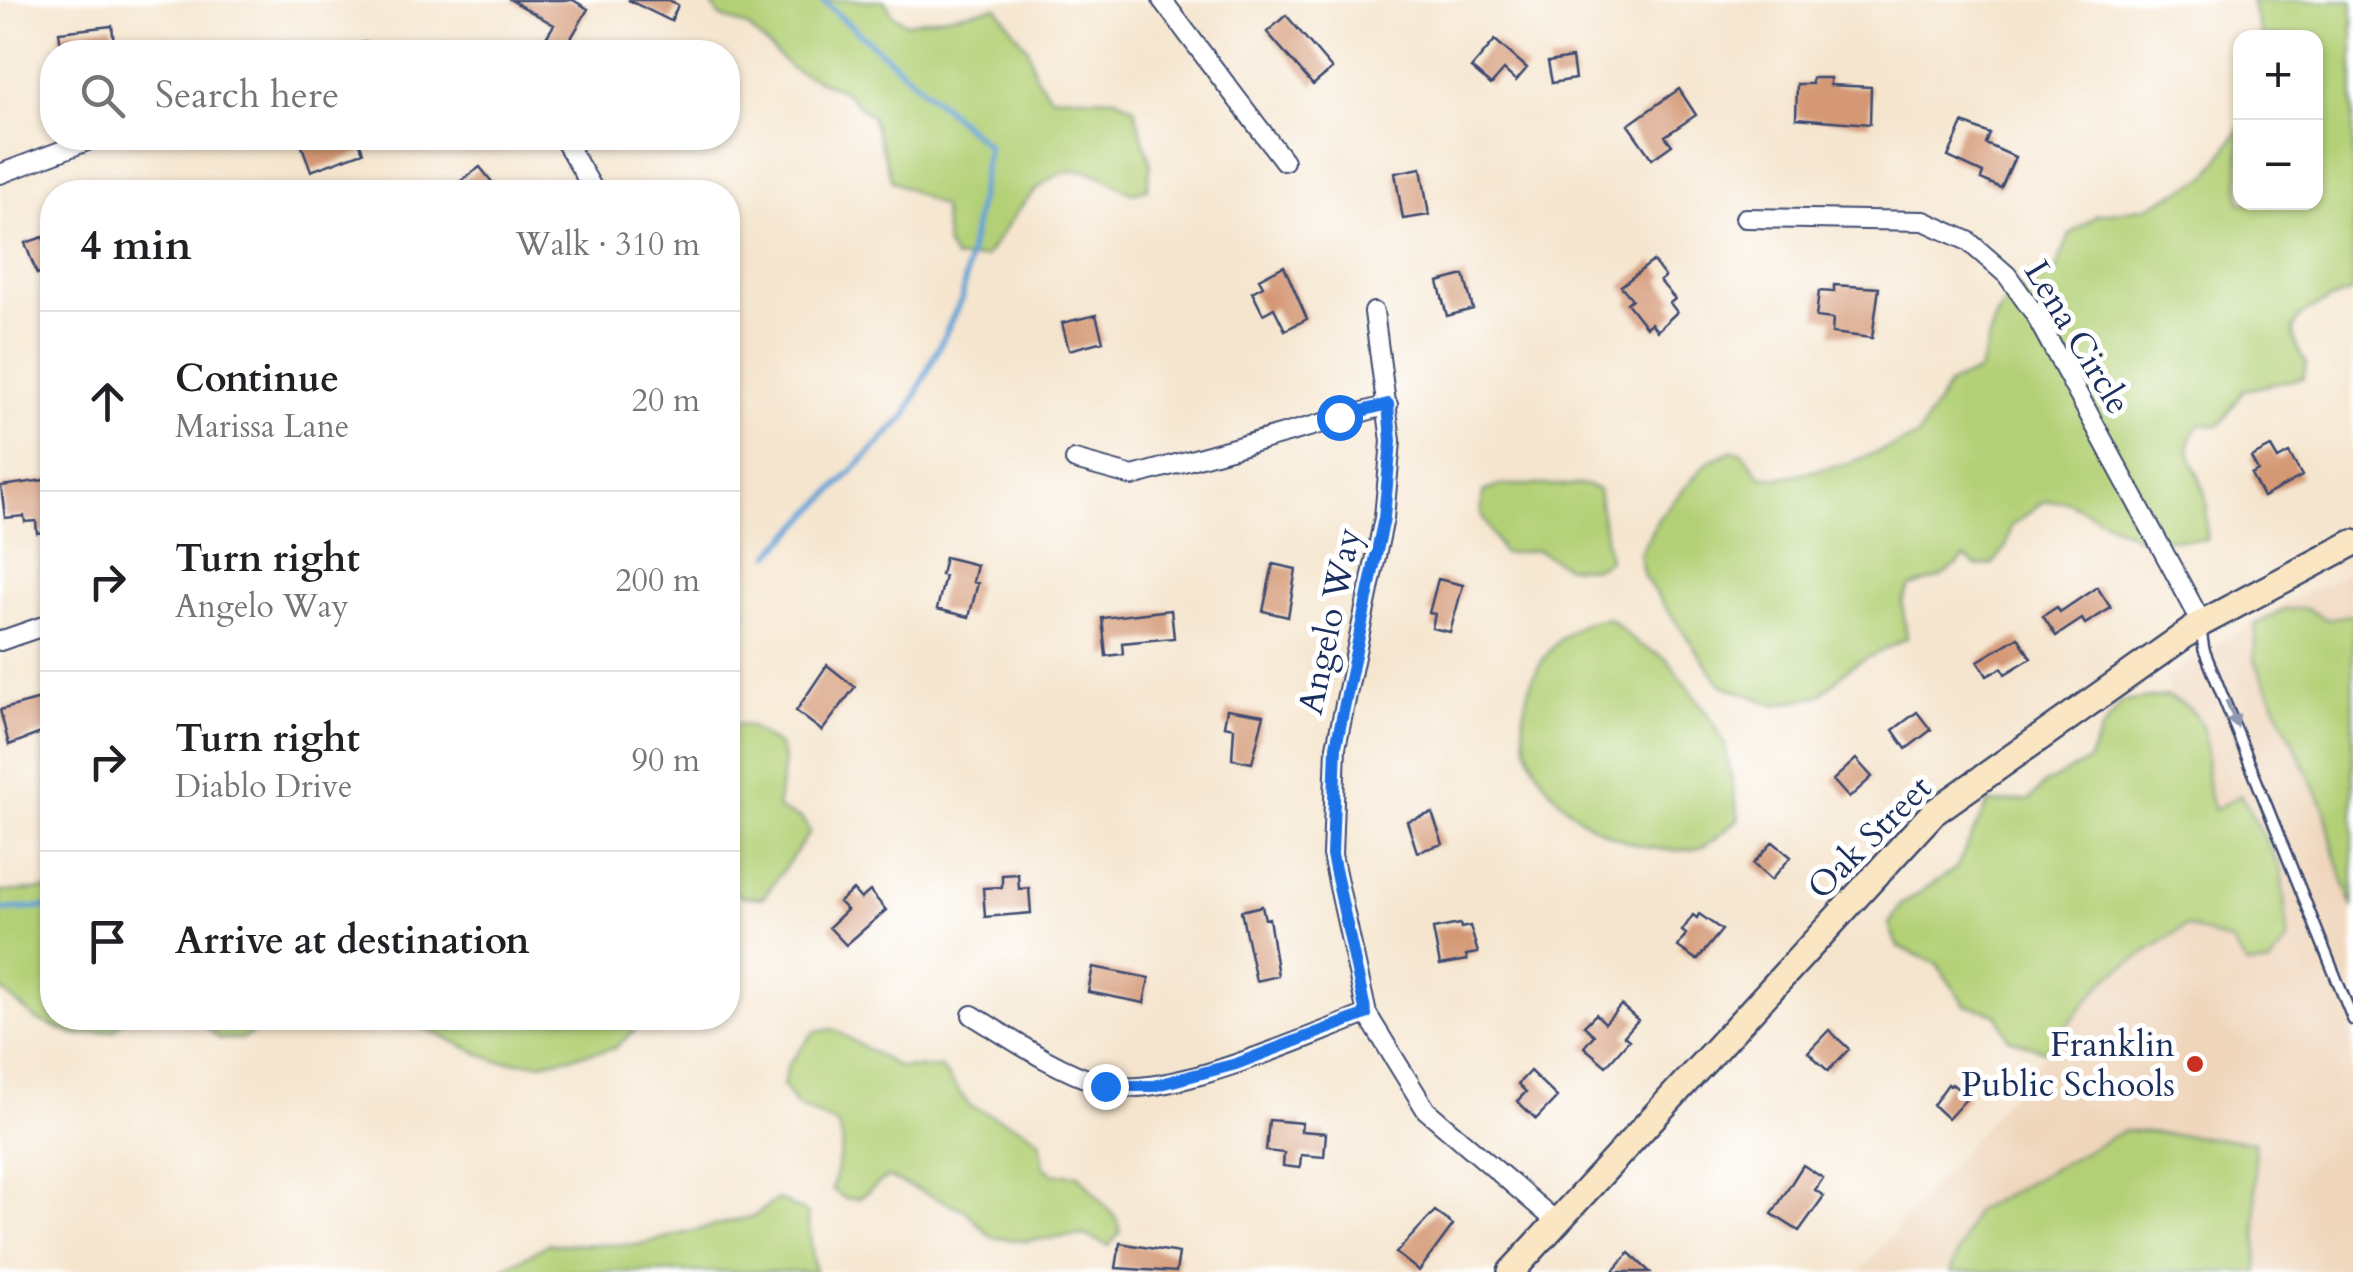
<!DOCTYPE html>
<meta charset="utf-8">
<style>
:root{--surface:#fff;--page:#f6f6f6;--text:#202124;--muted:#757577;--line:#e0e0e0}
body{margin:0;font-family:Cardo,serif;background:var(--page);color:var(--text)}
.controls{position:absolute;right:30px;top:30px;display:grid;overflow:hidden;border-radius:20px;box-shadow:0 2px 8px #0004}
.controls button{width:90px;height:90px;display:grid;place-items:center;padding:0;border:0;border-bottom:2px solid var(--line);background:var(--surface);color:var(--text);font:50px sans-serif}
.stop{position:absolute;width:30px;height:30px;margin:-22px;border:8px solid #1a73e8;border-radius:50%;background:#fff}
.stop.end{background:#1a73e8;border-color:#fff;box-shadow:0 2px 10px #0008}
.list{margin:0;padding:0;list-style:none}
h2{display:flex;justify-content:space-between;align-items:center;height:130px;margin:0;padding:0 40px;font-size:42px}
h2 small{font-size:32px;font-weight:400;color:var(--muted)}
.list li{display:grid;grid-template-columns:65px 1fr auto;gap:30px;align-items:center;box-sizing:border-box;height:180px;padding:0 40px;border-top:2px solid var(--line)}
.list b{display:block;font-size:38px;white-space:nowrap}
.list p{margin:0;font-size:32px;white-space:nowrap;color:var(--muted)}
.list em{font-size:32px;font-style:normal;color:var(--muted)}
.icon{flex:none;width:55px;height:55px;fill:none;stroke:currentColor;stroke-width:2;stroke-linecap:round;stroke-linejoin:round}
.map{position:relative;flex:none;width:2353px;height:1272px;overflow:hidden}
.search{position:absolute;background:var(--surface);box-shadow:0 2px 8px #0004;left:40px;top:40px;width:700px;height:110px;display:flex;align-items:center;gap:25px;box-sizing:border-box;padding:0 35px;border-radius:40px;color:var(--muted);font-size:38px}
.panel{position:absolute;background:var(--surface);box-shadow:0 2px 8px #0004;left:40px;top:180px;width:700px;height:850px;border-radius:40px}
.map>svg:first-child{display:block}
.built{fill:#efd6bb}
.green{fill:#b3d076;stroke:#67806a;stroke-width:2.5}
.lines{fill:none;stroke-linecap:round;stroke-linejoin:round}
.stream{stroke:#65a3d7;stroke-width:6}
.building{fill:#d49875}
.service-casing{stroke:#3c4a6f;stroke-width:14}
.minor-casing{stroke:#3c4a6f;stroke-width:22}
.secondary-casing{stroke:#3c4a6f;stroke-width:30}
.service{stroke:#fff;stroke-width:9}
.minor{stroke:#fff;stroke-width:18}
.secondary{stroke:#fbe6c4;stroke-width:25}
.oneway{fill:#8d97ae}
.route{stroke:#1a73e8;stroke-width:12}
.poi-dot{fill:#c8321e;stroke:#fff;stroke-width:4}
.labels{text-anchor:middle;stroke-width:10;stroke-linejoin:round;paint-order:stroke}
.street-label{font-size:35px;fill:#1b2f5e;stroke:#fff}
.poi-label{font-size:35px;fill:#1b2f5e;stroke:#fff;text-anchor:end}
</style>
<div class="map">
<svg width="2353" height="1272" viewBox="0 0 2353 1272">
<rect width="100%" height="100%" fill="#fff"/>
<filter id="ink" filterUnits="userSpaceOnUse"><feTurbulence type="fractalNoise" baseFrequency=".01" numOctaves="2"/><feDisplacementMap in="SourceGraphic" scale="20" xChannelSelector="R" yChannelSelector="G"/><feConvolveMatrix kernelMatrix="1 2 1 2 8 2 1 2 1" color-interpolation-filters="sRGB"/></filter>
<filter id="wash" filterUnits="userSpaceOnUse"><feTurbulence type="fractalNoise" baseFrequency=".0048" numOctaves="4" result="noise"/><feDisplacementMap in="SourceGraphic" scale="40" xChannelSelector="R" yChannelSelector="G"/><feGaussianBlur stdDeviation="2.25" result="paint"/><feColorMatrix in="noise" values="0 0 0 0 0 0 0 0 0 0 0 0 0 0 0 0 0 1.4 0 .05"/><feComposite in="paint" operator="in"/></filter>
<g filter="url(#wash)">
<rect width="100%" height="100%" fill="#f5e5ce"/>
<path class="built" d="M2353 570V1272H1860L2214 855 2164 677 2278 608Z"/>
<path class="green" d="M709 0H884L893 15 907 23 997 7 1028 49 1035 75 1050 96 1116 98 1134 108 1151 165 1147 189 1132 193C1119 187 1103 175 1089 172 1041 160 1009 226 985 257L955 259 947 246 942 207 892 181 872 118 844 91 792 69 748 27 719 16Z
M2353 0V291C2317 307 2269 316 2307 363L2303 378 2244 390 2220 425H2199C2178 448 2197 466 2204 491 2209 506 2206 525 2206 540L2138 538 2066 501 2042 502 2011 527 2006 547 1993 564 1977 566 1965 558 1941 577 1910 587 1902 603 1907 638 1851 666 1821 695 1776 705 1721 685 1644 577 1639 555 1659 517 1709 461 1733 450 1742 452 1761 476 1779 478 1849 463 1917 437 1949 384 1978 372C1999 312 1992 299 2054 274L2070 234 2097 215 2147 207 2207 177 2240 128V202H2316V38L2262 37 2251 1Z
M1502 485H1586L1598 490 1609 560 1595 568 1568 567 1536 550 1503 554 1481 514 1483 492Z
M2304 608 2327 619 2349 615 2353 617V908L2334 852 2325 810 2254 659 2256 624 2284 610Z
M1609 618 1636 643 1667 659 1712 720 1725 745 1739 819C1727 828 1710 847 1695 849 1631 858 1557 818 1531 758 1506 703 1548 621 1609 618Z
M2166 696C2228 719 2194 764 2214 809L2241 795 2281 869 2288 940 2269 965H2247L2231 942 2186 926 2107 978 2045 1051 2008 1038 1997 1014 1965 1005 1937 964 1897 946 1889 924 1901 905 1956 868 1988 803 2029 800 2046 783 2088 761 2101 731 2122 702Z
M728 723 749 726 779 746 784 761 777 809 802 819 810 832 763 898 742 896 728 890Z
M52 889V1018H125L114 1030 75 1035 37 1020 0 989V892Z
M195 1018H194H281L241 1039H220Z
M350 1018H642L635 1030 615 1048 540 1063 496 1061 415 1024 401 1027Z
M833 1029 898 1067 941 1068 970 1106 1024 1129 1040 1140 1044 1167 1054 1174 1079 1175 1117 1220 1120 1233 1109 1246 1084 1235 1023 1241 991 1237 965 1210 887 1177 860 1198 845 1199 832 1189 843 1143 837 1124 796 1105 783 1085 788 1065 814 1032Z
M2125 1130 2254 1142 2258 1272H1950L1975 1211Z
M778 1199 807 1213 815 1272H498L548 1244 636 1245 754 1216Z"/>
<g class="lines">
<path class="stream" d="M771 554 906 416 962 298 988 146 822 0
M728 630 743 609
M0 910 52 907"/>
</g>
<g id="blocks">
<path class="building" d="M511 0H573L588 9 566 47 547 36 554 25Z
M628 0H668L678 5 671 21Z
M1286 15 1332 69 1313 85 1267 32Z
M112 26 115 52H62L59 32Z
M1495 40 1527 68 1516 81 1504 70 1491 85 1471 68Z
M1572 58 1575 79 1552 83 1548 62Z
M1812 78H1830V85L1871 87 1870 124 1796 118 1797 84H1812Z
M1679 89 1696 115 1665 136 1672 145 1652 159 1628 125Z
M1963 123 1990 134 1986 144 2015 157 2001 188 1981 179 1983 173 1948 157Z
M299 138H358L363 152 311 171Z
M480 167 500 192H446Z
M1421 168 1429 215 1403 219 1395 173Z
M43 237 44 240 52 237V268L37 274 25 243Z
M1653 261 1665 277 1660 281 1675 299 1670 303 1677 312 1657 331 1651 323 1646 327 1627 303 1632 299 1621 286Z
M1284 266 1307 319 1285 330 1274 308 1263 314 1252 292 1263 286 1259 279Z
M1464 275 1473 309 1447 316 1438 282Z
M1834 285 1879 288 1872 338 1832 333 1833 319 1816 317 1819 291 1834 292Z
M1096 315 1103 341 1069 350 1062 323Z
M2271 447 2278 459 2289 453 2302 476 2263 497 2251 474 2258 470 2251 457Z
M52 479V531L37 533 36 521 25 522 24 516 5 518 1 486Z
M945 557 977 565 973 582 978 583 969 617 937 609 945 576 941 575Z
M1273 564 1296 569 1288 617 1263 611Z
M1438 579 1463 585 1450 632 1432 628 1435 614 1429 613Z
M2097 587 2111 608 2085 624 2082 619 2056 636 2043 616 2057 607 2060 612Z
M1171 610 1174 638 1122 643 1123 654 1106 656 1102 618Z
M2018 637 2031 658 2005 674 2002 668 1987 676 1978 661Z
M827 665 855 687 822 731 796 711Z
M48 697 52 708V729L9 745 0 710Z
M1227 709 1264 715 1252 763 1232 759 1234 728 1224 726Z
M1917 712 1931 730 1906 749 1893 730Z
M1856 759 1872 777 1849 798 1833 780Z
M1432 813 1443 844 1417 852 1407 821Z
M1773 842 1791 857 1771 880 1753 864Z
M1018 874 1019 889 1029 888 1031 913 985 917 983 888 1002 887V875Z
M853 890 861 899 870 891 886 910 846 945 829 927 847 910 839 902Z
M1262 906 1265 919 1269 918 1278 976 1256 981 1241 911Z
M1699 914 1722 930 1697 960 1678 947 1686 934 1682 931 1693 915 1697 918Z
M1460 924 1461 928 1470 926 1478 953 1466 955 1467 960 1440 965 1433 929Z
M1093 967 1149 978 1144 1003 1088 992Z
M1621 1005 1638 1020 1624 1036 1629 1040 1606 1066 1584 1047 1594 1035 1584 1026 1596 1014 1605 1023Z
M1829 1030 1849 1049 1828 1071 1808 1052Z
M1530 1071 1557 1097 1536 1119 1517 1101 1526 1092 1518 1084Z
M1948 1084 1950 1086 1952 1084 1968 1097 1948 1119 1933 1105Z
M1269 1120 1302 1123 1301 1131 1326 1133 1324 1157 1301 1155 1300 1168 1283 1166 1284 1153 1266 1151Z
M1803 1165 1823 1178 1815 1190 1824 1196 1799 1231 1772 1214Z
M1435 1211 1453 1225 1419 1271 1396 1253Z
M1120 1243 1179 1253 1176 1272 1116 1268Z
M1629 1253 1650 1272H1612Z"/>
</g>
</g>
<g filter="url(#ink)">
<use href="#blocks" fill-opacity="0" stroke="#3c4a6f" stroke-width="2.5"/>
<g class="lines">
<g class="service-casing">
<path id="service" d="M2201 631 2204 650 2353 1020"/>
</g>
<g class="minor-casing">
<path id="minor" d="M1162 0 1284 161
M365 52H394
M563 138 595 192
M0 174 95 138
M1745 218 1924 221 1968 241 2007 275 2034 313 2202 623
M1374 312 1391 441 1384 518 1336 747 1332 855 1367 1014 1426 1110 1558 1223
M1075 460 1133 476 1388 405
M0 641 52 623
M972 1015C1013 1040 1054 1069 1101 1084 1162 1103 1305 1037 1367 1014"/>
</g>
<g class="secondary-casing">
<path id="secondary" d="M1511 1272 1933 813 2202 623 2353 543"/>
</g>
<use href="#service" class="service"/>
<use href="#minor" class="minor"/>
<use href="#secondary" class="secondary"/>
</g>
<defs><path id="oneway-solid" d="M-6-.8H1V-3.2L6.5 0L1 3.2V.8H-6Z" transform="scale(2.5)"/></defs>
<use class="oneway" href="#oneway-solid" transform="translate(2232 714) rotate(68)"/>
</g>
<g class="lines" filter="url(#ink)">
<path class="route" d="M1105 1086H1154L1236 1064 1366 1014 1332 855 1336 746 1384 518 1391 441 1388 404 1339 417"/>
</g>
<circle class="poi-dot" cx="2195" cy="1064" r="10"/>
<g class="labels">
<g class="street-label">
<text transform="translate(2078 337) rotate(59)" y="12">Lena Circle</text>
<text transform="translate(1329 621) rotate(-78)" y="12">Angelo Way</text>
<text transform="translate(1869 837) rotate(-45)" y="12">Oak Street</text>
</g>
<g class="poi-label">
<text x="2175" y="1056">Franklin<tspan x="2175" dy="40">Public Schools</tspan></text>
</g>
</g>
</svg>
<div class="controls">
<button>+</button>
<button>−</button>
</div>
<div class="stop" style="left:1339px;top:417px"></div>
<div class="stop end" style="left:1105px;top:1086px"></div>
<div class="search"><svg class="icon" aria-label="search" viewBox="0 0 24 24"><circle cx="10" cy="10" r="6"/><path d="M15 15l6 6"/></svg>Search here</div>
<section class="panel">
<h2>4 min<small>Walk · 310 m</small></h2>
<ul class="list">
<li><svg class="icon" aria-label="ahead" viewBox="0 0 24 24"><path d="M12 20V5M6 11l6-6 6 6"/></svg><div><b>Continue</b><p>Marissa Lane</p></div><em>20 m</em></li>
<li><svg class="icon" aria-label="right" viewBox="0 0 24 24"><path d="M7 20v-9h11M14 6l5 5-5 5"/></svg><div><b>Turn right</b><p>Angelo Way</p></div><em>200 m</em></li>
<li><svg class="icon" aria-label="right" viewBox="0 0 24 24"><path d="M7 20v-9h11M14 6l5 5-5 5"/></svg><div><b>Turn right</b><p>Diablo Drive</p></div><em>90 m</em></li>
<li><svg class="icon" aria-label="arrive" viewBox="0 0 24 24"><path d="M6 21V4h12l-3 4 3 4H6"/></svg><div><b>Arrive at destination</b></div></li>
</ul>
</section>
</div>
